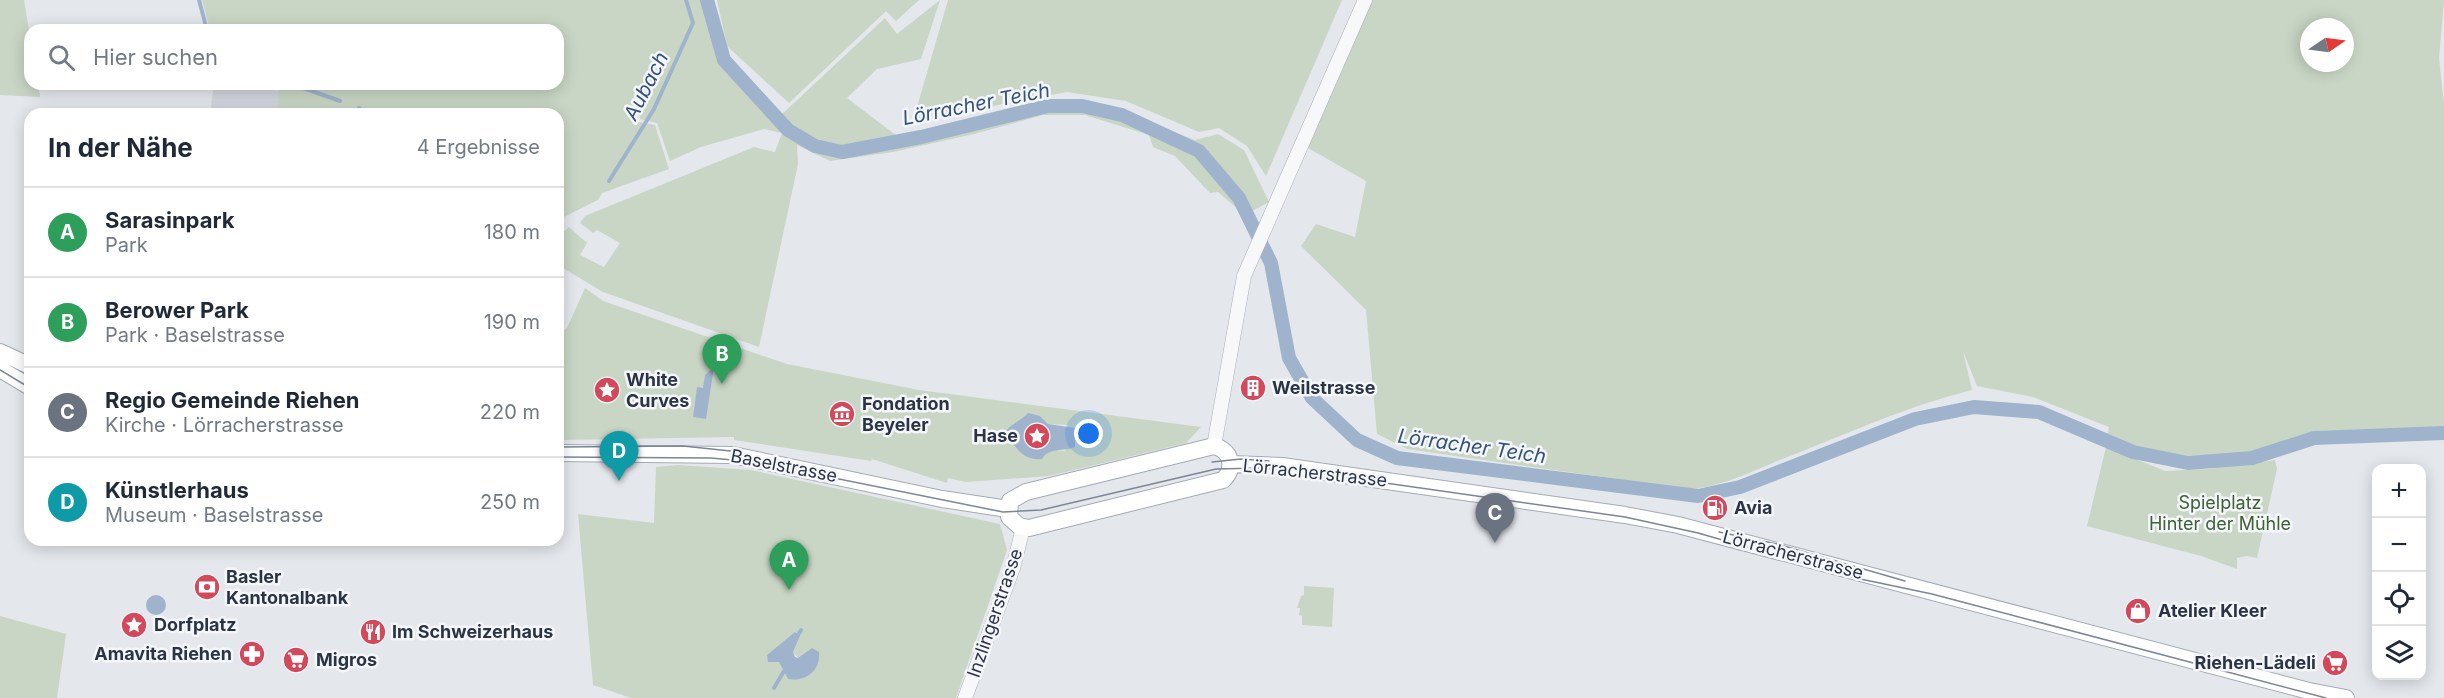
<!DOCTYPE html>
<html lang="de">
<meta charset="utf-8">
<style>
:root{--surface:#fff;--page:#f6f6f7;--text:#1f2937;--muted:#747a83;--line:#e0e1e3;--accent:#d1495b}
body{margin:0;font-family:Inter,sans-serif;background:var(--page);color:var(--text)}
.controls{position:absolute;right:18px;bottom:18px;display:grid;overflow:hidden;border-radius:12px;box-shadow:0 3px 15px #0003}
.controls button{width:54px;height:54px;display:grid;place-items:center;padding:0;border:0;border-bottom:2px solid var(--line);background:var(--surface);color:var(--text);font:30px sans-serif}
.compass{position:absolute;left:2300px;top:18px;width:54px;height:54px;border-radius:50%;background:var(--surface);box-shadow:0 3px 15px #0003;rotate:77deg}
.you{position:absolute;left:1089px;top:434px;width:21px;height:21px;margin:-15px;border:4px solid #fff;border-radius:50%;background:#1a73e8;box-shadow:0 0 0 9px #1a73e833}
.badge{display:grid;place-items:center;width:39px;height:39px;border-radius:50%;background:var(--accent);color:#fff;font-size:20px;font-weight:700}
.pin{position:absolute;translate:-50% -50px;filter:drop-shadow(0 2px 3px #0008)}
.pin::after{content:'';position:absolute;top:32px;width:21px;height:18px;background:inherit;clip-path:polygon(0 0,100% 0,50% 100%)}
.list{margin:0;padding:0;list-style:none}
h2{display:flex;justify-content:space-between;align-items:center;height:78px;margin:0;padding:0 24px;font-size:26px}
h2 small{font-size:20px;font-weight:400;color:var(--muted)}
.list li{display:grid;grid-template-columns:39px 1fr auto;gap:18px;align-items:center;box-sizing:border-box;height:90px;padding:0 24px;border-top:2px solid var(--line)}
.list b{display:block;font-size:22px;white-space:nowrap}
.list p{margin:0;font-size:20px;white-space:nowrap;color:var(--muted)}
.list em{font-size:20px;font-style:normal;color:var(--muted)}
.icon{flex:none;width:33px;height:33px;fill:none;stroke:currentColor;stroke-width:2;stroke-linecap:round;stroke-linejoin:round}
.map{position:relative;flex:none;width:2444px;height:698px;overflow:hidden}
.search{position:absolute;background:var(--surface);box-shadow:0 3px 15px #0003;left:24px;top:24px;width:540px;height:66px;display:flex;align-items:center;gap:15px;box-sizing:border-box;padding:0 21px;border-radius:18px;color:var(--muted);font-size:22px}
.panel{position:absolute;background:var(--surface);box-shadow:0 3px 15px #0003;left:24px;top:108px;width:540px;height:438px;border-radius:18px}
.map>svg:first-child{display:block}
.built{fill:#d2d6de}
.green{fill:#c9d6c5;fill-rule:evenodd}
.water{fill:#9fb4cc}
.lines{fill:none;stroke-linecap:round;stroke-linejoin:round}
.stream{stroke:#9fb4cc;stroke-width:4}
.canal{stroke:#9fb4cc;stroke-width:14}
.minor-casing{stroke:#a9aeb7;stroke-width:15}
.major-casing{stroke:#a3abb8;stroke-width:18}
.minor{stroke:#f7f8fa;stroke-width:14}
.major{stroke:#fff;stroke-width:16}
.tram{stroke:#7d8696;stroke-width:1.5}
.labels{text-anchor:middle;stroke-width:5;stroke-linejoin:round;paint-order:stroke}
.poi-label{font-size:18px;font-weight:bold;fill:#2b3445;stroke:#f4f6f9;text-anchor:start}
.street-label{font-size:18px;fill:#2b3445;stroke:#f4f6f9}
.park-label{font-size:18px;fill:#3f6138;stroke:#f4f6f9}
.water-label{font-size:20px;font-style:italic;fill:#34527a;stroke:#f4f6f9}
</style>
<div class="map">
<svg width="2444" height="698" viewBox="0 0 2444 698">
<rect width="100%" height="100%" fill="#e4e7ec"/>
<path class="built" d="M214 84H249L286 93V114H210Z"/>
<path class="green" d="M0 0H24L30 37V84H38L40 97 0 95Z
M202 0H705L721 62 780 116 885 18 897 34 940 0 921 59 877 69 847 98 897 136 1064 101 1089 104 1147 121 1195 140 1218 134 1244 150 1269 202 1245 215 1218 192 1210 193 1175 156 1153 147 1149 135 1085 115H1043L974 134 893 152 830 161 797 145 798 164 759 347 603 292 558 265V237L569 227 587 243 580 255 604 267 620 243 597 230 593 233 580 223 585 216 754 147 775 152 782 133 764 129 701 147 670 161 657 123 640 119 639 104 632 121 655 125 669 169 602 193 598 200 558 220V114H279L278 88 251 84H558V30H210Z
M717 0H919L896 21 886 11 789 103 727 46Z
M948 0H1342L1266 176 1247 146 1219 128 1199 132 1126 101 1067 92 913 121Z
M1365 0H2444L2439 58 2444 104V427L2314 431 2241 455 2160 456 2107 438 2109 427 2033 397 1977 386 1963 351 1972 390C1907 406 1847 434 1785 458 1754 470 1721 488 1688 489L1407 449 1377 434 1366 310 1301 246 1316 224 1355 237 1366 181 1301 144ZM2309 27H2345V63H2309Z
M585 288 603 301 787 364 919 390 1201 427 1186 443 1049 476 966 482 948 478 947 483 872 459 871 461 734 440V437L558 440V336L567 328ZM1040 416 1048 424 1068 425 1065 451 1055 450 1046 453 1012 424Z
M2106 447 2165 471 2208 469 2275 460 2277 469 2257 558 2247 556 2237 558V569L2201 556 2087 526Z
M678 465 751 470 1000 524 1007 550 956 698H631L593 685 578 514 654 523 656 467ZM800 636 793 652 798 658 788 679 779 662 775 661Z
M1304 586 1334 588 1332 627 1302 625V616L1299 615 1300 608H1297L1301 596 1304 595Z
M0 616 66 634 57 698H0Z"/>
<path class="water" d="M714 367 706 419 693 417 697 387 703 388 705 375Z
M1028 413 1040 416 1048 424 1075 428V447C1063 452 1049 447 1042 459 1022 461 1014 446 1006 431 1013 422 1021 421 1028 413Z
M146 605a10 10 0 1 1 20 0a10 10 0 1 1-20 0Z
M795 632 800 636 793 652 795 657 798 658 812 648 819 652C821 671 805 682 788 679L779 662H768L767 655Z"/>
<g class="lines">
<path class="stream" d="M199 0 207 30
M292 84 340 101
M359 108 363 114
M609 181 654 109 693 23 686 0
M798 635 801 630
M774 688 784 671"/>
<path class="canal" d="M707 0 724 60 788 130 815 146 842 152 921 137 1048 106H1082L1122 115 1199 151 1239 198 1271 263 1289 358 1312 398 1357 440 1397 458 1698 496 1740 487 1915 419 1974 407 2039 412 2133 452 2188 463 2252 458 2314 438 2444 433"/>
<g class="minor-casing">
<path id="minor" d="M1214 446 1244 276 1365 0
M965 698 1013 568 1023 528"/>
</g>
<g class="major-casing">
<path id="major" d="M0 352 30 366
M0 369 30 387
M1214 446C1231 450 1236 468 1223 480L1029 528 1019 526 1009 517 1010 501 1026 492Z
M558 453 733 455 942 499 1008 509
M1231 464 1282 466 1625 515 1678 525 2309 691 2346 698"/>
</g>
<use href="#minor" class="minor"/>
<use href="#major" class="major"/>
<path class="tram" d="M0 370 30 388
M558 447 683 446 740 452
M558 457 711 458 754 462 1003 512 1041 510 1216 469 1261 468 1294 470 1625 517 1698 533 1851 577 1932 594 2326 698
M1212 462 1241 459 1269 461
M558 469 561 481 558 492
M1719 532 1777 544 1905 581"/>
</g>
<defs>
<g id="building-disc" transform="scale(1.35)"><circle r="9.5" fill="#d1495b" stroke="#f4f6f9"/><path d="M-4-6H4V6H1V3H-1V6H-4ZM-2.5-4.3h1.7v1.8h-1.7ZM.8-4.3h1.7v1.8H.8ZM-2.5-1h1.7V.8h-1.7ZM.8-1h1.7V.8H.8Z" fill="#fff"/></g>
<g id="sight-disc" transform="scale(1.35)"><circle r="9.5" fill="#d1495b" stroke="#f4f6f9"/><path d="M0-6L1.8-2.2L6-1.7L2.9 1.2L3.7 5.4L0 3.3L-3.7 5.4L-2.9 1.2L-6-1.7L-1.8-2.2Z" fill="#fff"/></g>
<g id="museum-disc" transform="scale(1.35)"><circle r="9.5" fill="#d1495b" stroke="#f4f6f9"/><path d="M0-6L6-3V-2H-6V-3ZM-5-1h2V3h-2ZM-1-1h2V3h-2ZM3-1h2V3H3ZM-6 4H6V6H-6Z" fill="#fff"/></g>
<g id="fuel-disc" transform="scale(1.35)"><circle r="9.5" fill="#d1495b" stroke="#f4f6f9"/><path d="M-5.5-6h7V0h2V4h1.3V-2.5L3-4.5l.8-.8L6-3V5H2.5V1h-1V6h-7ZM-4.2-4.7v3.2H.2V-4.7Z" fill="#fff"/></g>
<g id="bank-disc" transform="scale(1.35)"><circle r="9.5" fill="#d1495b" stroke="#f4f6f9"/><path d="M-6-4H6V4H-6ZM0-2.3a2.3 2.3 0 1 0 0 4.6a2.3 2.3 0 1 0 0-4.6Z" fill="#fff"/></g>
<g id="shop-disc" transform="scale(1.35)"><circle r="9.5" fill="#d1495b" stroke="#f4f6f9"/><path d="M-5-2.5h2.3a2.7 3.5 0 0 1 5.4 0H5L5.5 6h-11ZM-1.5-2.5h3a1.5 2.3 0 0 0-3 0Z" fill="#fff"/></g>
<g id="restaurant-disc" transform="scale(1.35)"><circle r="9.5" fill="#d1495b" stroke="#f4f6f9"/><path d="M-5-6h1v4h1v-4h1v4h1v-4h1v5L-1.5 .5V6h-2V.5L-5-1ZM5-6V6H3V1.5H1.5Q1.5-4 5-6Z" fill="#fff"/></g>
<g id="pharmacy-disc" transform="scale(1.35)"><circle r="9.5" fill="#d1495b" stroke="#f4f6f9"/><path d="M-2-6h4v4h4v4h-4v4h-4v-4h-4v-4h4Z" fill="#fff"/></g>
<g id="supermarket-disc" transform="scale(1.35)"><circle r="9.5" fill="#d1495b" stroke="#f4f6f9"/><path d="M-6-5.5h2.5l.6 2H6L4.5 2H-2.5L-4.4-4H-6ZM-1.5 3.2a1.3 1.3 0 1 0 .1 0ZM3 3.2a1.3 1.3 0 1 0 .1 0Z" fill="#fff"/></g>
</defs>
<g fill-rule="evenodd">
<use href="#building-disc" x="1253" y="388"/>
<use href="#sight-disc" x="607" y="390"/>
<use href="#museum-disc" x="842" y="414"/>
<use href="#sight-disc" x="1037" y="436"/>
<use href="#fuel-disc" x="1715" y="508"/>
<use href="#bank-disc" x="207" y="587"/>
<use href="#shop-disc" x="2138" y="611"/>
<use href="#sight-disc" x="134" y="625"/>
<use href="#restaurant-disc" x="373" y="632"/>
<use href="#pharmacy-disc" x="252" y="654"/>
<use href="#supermarket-disc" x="296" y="660"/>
<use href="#supermarket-disc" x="2335" y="663"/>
</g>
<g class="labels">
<g class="poi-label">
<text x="626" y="386">White<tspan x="626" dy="21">Curves</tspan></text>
<text x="1272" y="394">Weilstrasse</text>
<text x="862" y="410">Fondation<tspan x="862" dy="21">Beyeler</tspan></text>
<text x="1018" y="442" text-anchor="end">Hase</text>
<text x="1734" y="514">Avia</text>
<text x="226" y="583">Basler<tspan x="226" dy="21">Kantonalbank</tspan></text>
<text x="2158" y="617">Atelier Kleer</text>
<text x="154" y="631">Dorfplatz</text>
<text x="392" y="638">Im Schweizerhaus</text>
<text x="232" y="660" text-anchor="end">Amavita Riehen</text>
<text x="316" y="666">Migros</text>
<text x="2316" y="669" text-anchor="end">Riehen-Lädeli</text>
</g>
<g class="street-label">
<text transform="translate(784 466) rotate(11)" y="6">Baselstrasse</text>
<text transform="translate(1315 473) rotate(6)" y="6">Lörracherstrasse</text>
<text transform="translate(1793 555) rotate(15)" y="6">Lörracherstrasse</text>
<text transform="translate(995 613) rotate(-71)" y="6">Inzlingerstrasse</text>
</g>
<g class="park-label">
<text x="2220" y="509">Spielplatz<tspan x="2220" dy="21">Hinter der Mühle</tspan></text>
</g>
<g class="water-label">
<text transform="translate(646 86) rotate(-63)" y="7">Aubach</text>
<text transform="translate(976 104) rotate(-11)" y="7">Lörracher Teich</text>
<text transform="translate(1472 446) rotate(8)" y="7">Lörracher Teich</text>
</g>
</g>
</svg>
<div class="controls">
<button>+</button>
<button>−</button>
<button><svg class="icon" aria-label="locate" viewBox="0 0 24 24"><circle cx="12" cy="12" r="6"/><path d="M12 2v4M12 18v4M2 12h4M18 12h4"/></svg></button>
<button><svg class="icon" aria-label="layers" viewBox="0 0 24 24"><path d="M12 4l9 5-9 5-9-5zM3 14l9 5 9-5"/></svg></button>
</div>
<svg class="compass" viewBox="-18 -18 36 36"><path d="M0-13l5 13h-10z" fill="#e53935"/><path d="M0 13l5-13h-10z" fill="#747a83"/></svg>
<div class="you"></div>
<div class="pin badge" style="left:789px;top:590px;background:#2e9e5b">A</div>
<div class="pin badge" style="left:722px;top:384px;background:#2e9e5b">B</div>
<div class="pin badge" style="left:1495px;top:543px;background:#6b7280">C</div>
<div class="pin badge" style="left:619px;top:481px;background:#0f9aa8">D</div>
<div class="search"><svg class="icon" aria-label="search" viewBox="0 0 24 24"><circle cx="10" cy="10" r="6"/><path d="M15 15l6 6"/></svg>Hier suchen</div>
<section class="panel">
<h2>In der Nähe<small>4 Ergebnisse</small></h2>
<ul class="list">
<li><span class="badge" style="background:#2e9e5b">A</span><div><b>Sarasinpark</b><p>Park</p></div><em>180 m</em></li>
<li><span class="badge" style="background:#2e9e5b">B</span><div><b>Berower Park</b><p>Park · Baselstrasse</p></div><em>190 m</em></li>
<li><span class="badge" style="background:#6b7280">C</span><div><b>Regio Gemeinde Riehen</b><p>Kirche · Lörracherstrasse</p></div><em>220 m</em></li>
<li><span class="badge" style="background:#0f9aa8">D</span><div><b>Künstlerhaus</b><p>Museum · Baselstrasse</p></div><em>250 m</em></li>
</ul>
</section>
</div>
